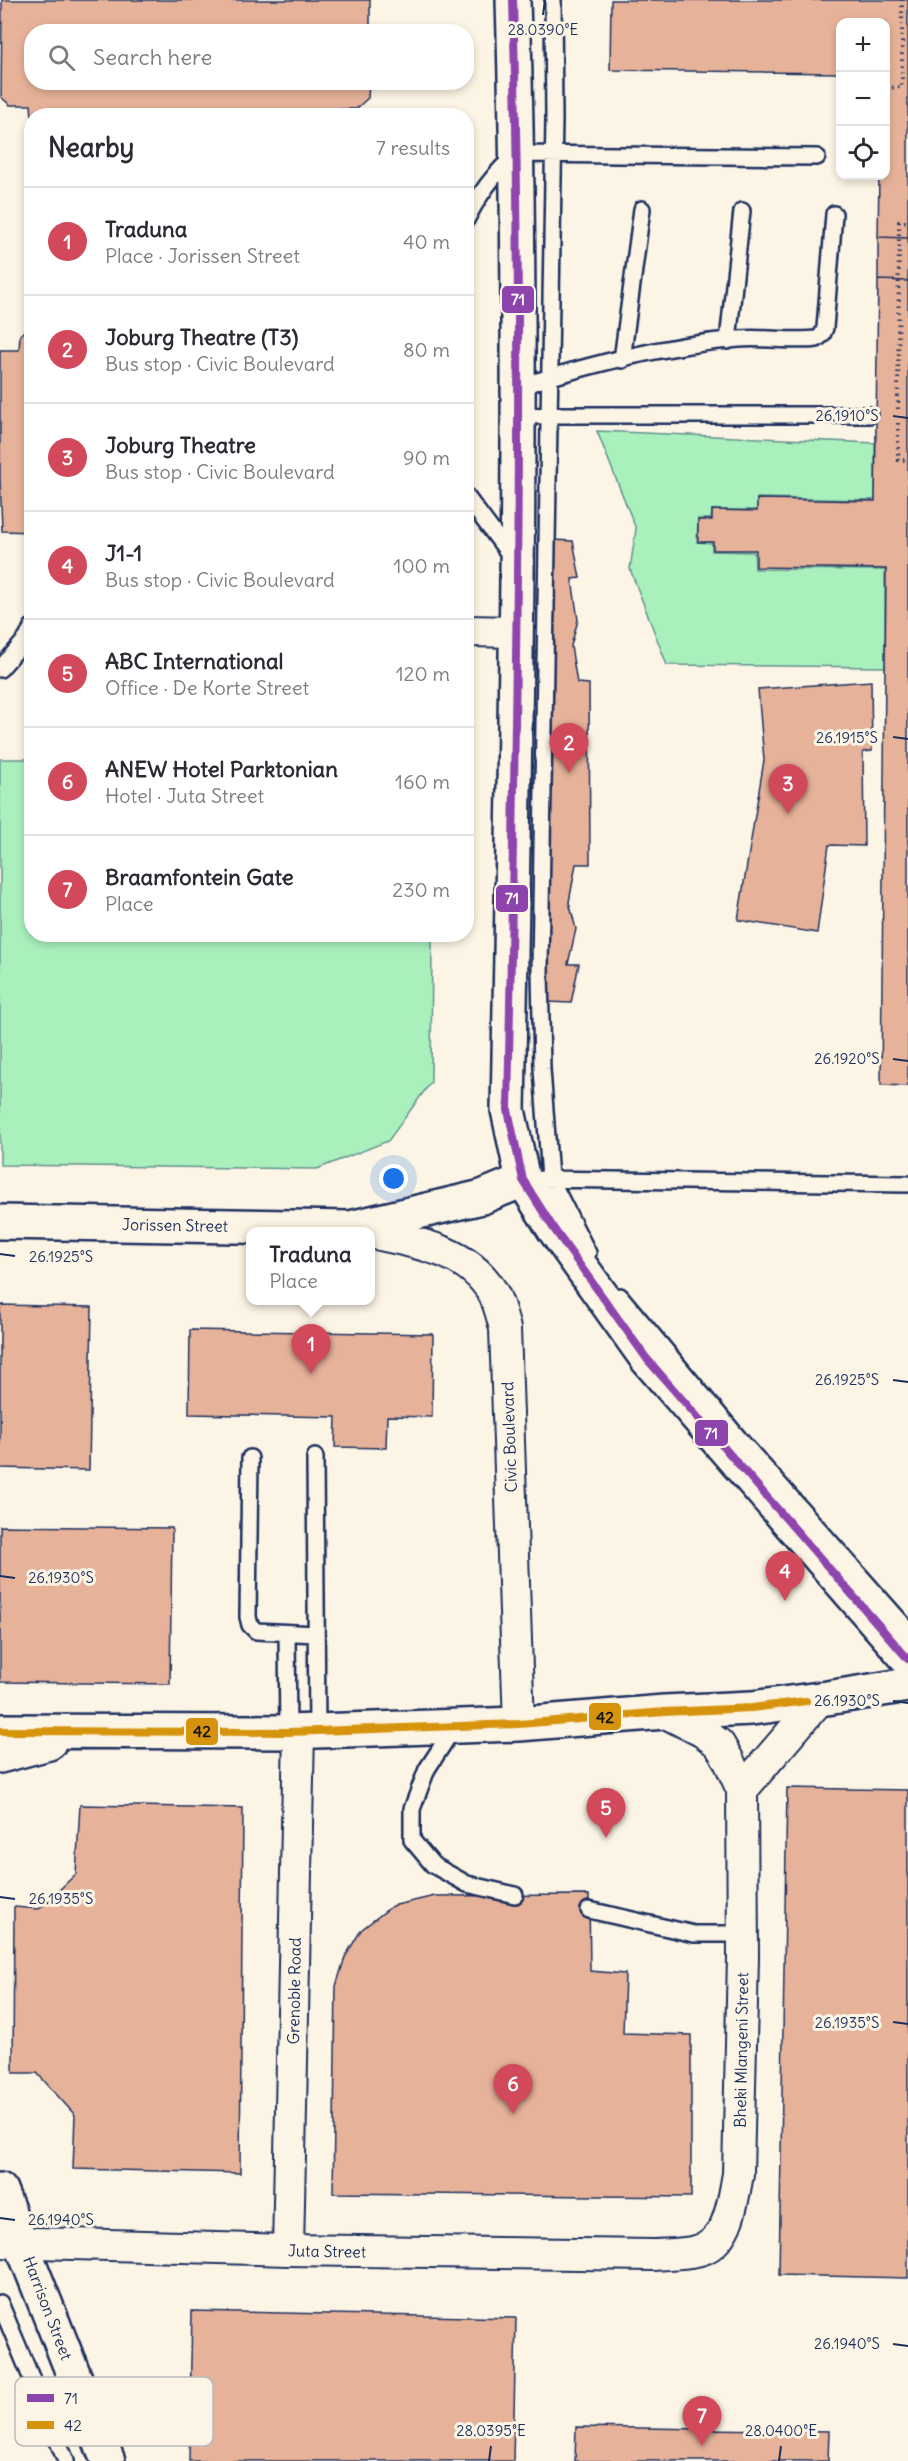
<!DOCTYPE html>
<meta charset="utf-8">
<style>
:root{--surface:#fff;--page:#f7f7f7;--text:#2b2b33;--muted:#7c7c81;--line:#e1e1e2;--accent:#d1495b}
body{margin:0;font-family:Delius,sans-serif;background:var(--page);color:var(--text)}
.controls{position:absolute;right:18px;top:18px;display:grid;overflow:hidden;border-radius:12px;box-shadow:0 3px 9px #0003}
.controls button{width:54px;height:54px;display:grid;place-items:center;padding:0;border:0;border-bottom:2px solid var(--line);background:var(--surface);color:var(--text);font:30px sans-serif}
.you{position:absolute;left:394px;top:1179px;width:21px;height:21px;margin:-15px;border:4px solid #fff;border-radius:50%;background:#1a73e8;box-shadow:0 0 0 9px #1a73e833}
.badge{display:grid;place-items:center;width:39px;height:39px;border-radius:50%;background:var(--accent);color:#fff;font-size:20px;font-weight:700}
.pin{position:absolute;translate:-50% -50px;filter:drop-shadow(0 2px 3px #0008)}
.pin::after{content:'';position:absolute;top:32px;width:21px;height:18px;background:inherit;clip-path:polygon(0 0,100% 0,50% 100%)}
.popup{position:absolute;left:246px;top:1227px;width:129px;height:78px;box-sizing:border-box;display:grid;place-content:center;border-radius:12px;background:var(--surface);filter:drop-shadow(0 2px 4px #0005);font-size:20px;white-space:nowrap;color:var(--muted)}
.popup b{font-size:22px;color:var(--text)}
.popup::after{content:'';position:absolute;left:50%;top:100%;margin-left:-12px;border:12px solid transparent;border-top-color:var(--surface)}
.list{margin:0;padding:0;list-style:none}
h2{display:flex;justify-content:space-between;align-items:center;height:78px;margin:0;padding:0 24px;font-size:26px}
h2 small{font-size:20px;font-weight:400;color:var(--muted)}
.list li{display:grid;grid-template-columns:39px 1fr auto;gap:18px;align-items:center;box-sizing:border-box;height:108px;padding:0 24px;border-top:2px solid var(--line)}
.list b{display:block;font-size:22px;white-space:nowrap}
.list p{margin:0;font-size:20px;white-space:nowrap;color:var(--muted)}
.list em{font-size:20px;font-style:normal;color:var(--muted)}
.icon{flex:none;width:33px;height:33px;fill:none;stroke:currentColor;stroke-width:2;stroke-linecap:round;stroke-linejoin:round}
.map{position:relative;flex:none;width:908px;height:2461px;overflow:hidden}
.search{position:absolute;background:var(--surface);box-shadow:0 3px 9px #0003;left:24px;top:24px;width:450px;height:66px;display:flex;align-items:center;gap:15px;box-sizing:border-box;padding:0 21px;border-radius:24px;color:var(--muted);font-size:22px}
.panel{position:absolute;background:var(--surface);box-shadow:0 3px 9px #0003;left:24px;top:108px;width:450px;height:834px;border-radius:24px}
.map>svg:first-child{display:block}
.green{fill:#a9f0bd;stroke:#62908e;stroke-width:1.5}
.building{fill:#e6b299;stroke:#1b2f5e;stroke-width:1.5}
.lines{fill:none;stroke-linecap:round;stroke-linejoin:round}
.service-casing{stroke:#1b2f5e;stroke-width:20}
.minor-casing{stroke:#1b2f5e;stroke-width:34}
.secondary-casing{stroke:#1b2f5e;stroke-width:38}
.primary-casing{stroke:#1b2f5e;stroke-width:38}
.path{stroke:#1b2f5e;stroke-width:4;stroke-dasharray:1.5 4.5;stroke-linecap:butt}
.service{stroke:#fcf5e5;stroke-width:15}
.minor{stroke:#fcf5e5;stroke-width:30}
.secondary{stroke:#fcf5e5;stroke-width:33}
.primary{stroke:#fcf5e5;stroke-width:33}
.bus-1-casing{stroke:#fcf5e5;stroke-width:12}
.bus-2-casing{stroke:#fcf5e5;stroke-width:12}
.bus-1{stroke:#8e44ad;stroke-width:8}
.bus-2{stroke:#d6940e;stroke-width:8}
.ticks{fill:none;stroke:#1b2f5e;stroke-width:2}
.labels{text-anchor:middle;stroke-width:6;stroke-linejoin:round;paint-order:stroke}
.street-label{font-size:16px;fill:#1b2f5e;stroke:#fcf5e5}
.key{fill:#fcf5e5;stroke:#b8babc;stroke-width:1.5}
.key-label{font-size:16px;fill:#1b2f5e}
.ticks-label{font-size:15px;text-anchor:middle;fill:#1b2f5e;stroke:#fcf5e5;stroke-width:6;stroke-linejoin:round;paint-order:stroke}
.line-badge{stroke:#fcf5e5;stroke-width:2}
.badge-label{font-size:16px;text-anchor:middle;font-weight:bold;fill:#fff}
.pale-badge-label{font-size:16px;text-anchor:middle;font-weight:bold;fill:#111}
</style>
<div class="map">
<svg width="908" height="2461" viewBox="0 0 908 2461">
<rect width="100%" height="100%" fill="#fcf5e5"/>
<filter id="ink" filterUnits="userSpaceOnUse"><feTurbulence type="fractalNoise" baseFrequency=".0167" numOctaves="2"/><feDisplacementMap in="SourceGraphic" scale="12" xChannelSelector="R" yChannelSelector="G"/><feConvolveMatrix kernelMatrix="1 2 1 2 8 2 1 2 1" color-interpolation-filters="sRGB"/></filter>
<g filter="url(#ink)">
<path class="green" d="M597 431 875 443V500L757 498V510H712L711 519H698L697 542 712 543V551L754 552 755 569 885 570V667L667 665 630 569 636 529Z
M0 759H31L32 934 432 935 431 1082 388 1141 317 1169 0 1165Z"/>
<path class="building" d="M2 0H370V32H32V82H369L368 98 356 109H338V116H32L31 105H10L1 97Z
M611 0H908V238L878 237 879 176H886V22H840V73L610 70Z
M878 237 908 238V281L878 280Z
M878 280 908 281V1086L881 1085 886 569 756 567V550H713V542H698V520H712V510L757 511V499L875 501Z
M32 323V532L2 531 0 477V350H19L20 335Z
M552 540 573 541 580 578 572 579 578 620 571 646 577 683 589 684 590 864H576L569 902 576 929 568 964H579L571 1003 547 1002 544 819Z
M871 681 872 751 863 752 864 846 829 845 817 933 738 920 764 760 758 689Z
M0 1305 92 1307 89 1470 0 1468Z
M190 1330 433 1334 432 1417 387 1416 386 1448 335 1447 336 1417 189 1414Z
M0 1526 172 1528 170 1684 0 1682Z
M787 1788 908 1790V2278L779 2275Z
M80 1805 243 1808 240 2173 73 2169 75 2115 37 2073H13L14 1907 39 1909 76 1874Z
M589 1895 590 1971 625 1974 623 2033 691 2035V2197L333 2193 336 1986 345 1957 361 1930 392 1906 435 1896Z
M192 2311 516 2318 513 2461H189Z
M576 2427 829 2431 828 2461H575Z"/>
<g class="lines">
<g class="service-casing">
<path id="service" d="M553 0 554 119 540 970 542 1069 550 1178 588 1253
M466 220C480 193 494 173 517 154L817 157
M728 341 742 211
M622 360 642 209
M518 387C589 365 664 345 739 339 765 337 791 342 817 339L822 335 825 328 834 214
M518 417 549 415H870
M466 496 513 559
M0 669 27 638 32 627
M541 1179 908 1184
M620 1296 741 1441 908 1630
M315 1457 317 1731
M250 1458 248 1617 250 1625 256 1631 316 1634
M287 1633 288 1732
M455 1726 427 1769 412 1809V1840L433 1865 467 1884 515 1895
M589 1910 694 1934H743
M0 2303 66 2461"/>
</g>
<g class="minor-casing">
<path id="minor" d="M466 631 517 632
M371 1233C416 1243 468 1249 493 1293 499 1303 502 1317 505 1329L519 1724
M742 1790 820 1699
M0 2242 288 2250 654 2255C668 2254 683 2254 696 2251 729 2245 733 2200 738 2174L743 1957 742 1790 728 1759 719 1744 703 1732 664 1712
M288 2250 299 1731"/>
</g>
<g class="secondary-casing">
<path id="secondary" d="M0 1222 350 1228 482 1197 523 1180"/>
</g>
<g class="primary-casing">
<path id="primary" d="M513 0C524 370 515 740 508 1110L523 1180 554 1229 647 1359 908 1659
M0 1731 288 1732 519 1724 664 1712 752 1708 827 1698 908 1685
M0 1756 49 1743
M0 2190 108 2461"/>
</g>
<path class="path" d="M886 88 902 87V0
M898 409 899 222H908
M898 423V460H908"/>
<use href="#service" class="service"/>
<use href="#minor" class="minor"/>
<use href="#secondary" class="secondary"/>
<use href="#primary" class="primary"/>
<g class="bus-1-casing">
<path id="bus-1" d="M513 0C524 370 515 740 508 1110L523 1180 554 1229 647 1359 908 1659"/>
</g>
<g class="bus-2-casing">
<path id="bus-2" d="M0 1731 288 1732 519 1724 664 1712 752 1708 806 1701"/>
</g>
<use href="#bus-1" class="bus-1"/>
<use href="#bus-2" class="bus-2"/>
</g>
</g>
<path class="ticks" d="M543 15 545 0M893 416 908 418M893 737 908 739M893 1059 908 1061M0 1254 15 1256M893 1380 908 1382M0 1576 15 1578M893 1701 908 1703M0 1897 15 1899M893 2022 908 2024M0 2218 15 2220M893 2344 908 2346M489 2461 491 2446M779 2461 781 2446"/>
<g class="labels">
<g class="street-label">
<text transform="translate(175 1225) rotate(1)" y="6">Jorissen Street</text>
<text transform="translate(509 1437) rotate(-92)" y="6">Civic Boulevard</text>
<text transform="translate(294 1991) rotate(-89)" y="6">Grenoble Road</text>
<text transform="translate(741 2050) rotate(-89)" y="6">Bheki Mlangeni Street</text>
<text transform="translate(327 2251) rotate(1)" y="6">Juta Street</text>
<text transform="translate(48 2308) rotate(69)" y="6">Harrison Street</text>
</g>
</g>
<rect x="15" y="2377" width="198" height="69" rx="9" class="key"/>
<rect x="27" y="2394" width="27" height="8" fill="#8e44ad"/>
<rect x="27" y="2421" width="27" height="8" fill="#d6940e"/>
<g class="key-label">
<text x="64" y="2404">71</text>
<text x="64" y="2431">42</text>
</g>
<g class="ticks-label">
<text x="543" y="35">28.0390°E</text>
<text x="847" y="421">26.1910°S</text>
<text x="847" y="743">26.1915°S</text>
<text x="847" y="1064">26.1920°S</text>
<text x="61" y="1262">26.1925°S</text>
<text x="847" y="1385">26.1925°S</text>
<text x="61" y="1583">26.1930°S</text>
<text x="847" y="1706">26.1930°S</text>
<text x="61" y="1904">26.1935°S</text>
<text x="847" y="2028">26.1935°S</text>
<text x="61" y="2225">26.1940°S</text>
<text x="847" y="2349">26.1940°S</text>
<text x="491" y="2436">28.0395°E</text>
<text x="781" y="2436">28.0400°E</text>
</g>
<g class="line-badge">
<rect x="501" y="285" width="34" height="29" rx="6" fill="#8e44ad"/>
<rect x="495" y="884" width="34" height="29" rx="6" fill="#8e44ad"/>
<rect x="694" y="1419" width="35" height="28" rx="6" fill="#8e44ad"/>
<rect x="588" y="1702" width="34" height="29" rx="6" fill="#d6940e"/>
<rect x="185" y="1717" width="34" height="29" rx="6" fill="#d6940e"/>
</g>
<g class="badge-label">
<text x="518" y="305">71</text>
<text x="512" y="904">71</text>
<text x="711" y="1439">71</text>
</g>
<g class="pale-badge-label">
<text x="605" y="1723">42</text>
<text x="202" y="1737">42</text>
</g>
</svg>
<div class="controls">
<button>+</button>
<button>−</button>
<button><svg class="icon" aria-label="locate" viewBox="0 0 24 24"><circle cx="12" cy="12" r="6"/><path d="M12 2v4M12 18v4M2 12h4M18 12h4"/></svg></button>
</div>
<div class="you"></div>
<div class="pin badge" style="left:311px;top:1374px">1</div>
<div class="popup"><b>Traduna</b>Place</div>
<div class="pin badge" style="left:569px;top:773px">2</div>
<div class="pin badge" style="left:788px;top:814px">3</div>
<div class="pin badge" style="left:785px;top:1601px">4</div>
<div class="pin badge" style="left:606px;top:1838px">5</div>
<div class="pin badge" style="left:513px;top:2114px">6</div>
<div class="pin badge" style="left:702px;top:2446px">7</div>
<div class="search"><svg class="icon" aria-label="search" viewBox="0 0 24 24"><circle cx="10" cy="10" r="6"/><path d="M15 15l6 6"/></svg>Search here</div>
<section class="panel">
<h2>Nearby<small>7 results</small></h2>
<ul class="list">
<li><span class="badge">1</span><div><b>Traduna</b><p>Place · Jorissen Street</p></div><em>40 m</em></li>
<li><span class="badge">2</span><div><b>Joburg Theatre (T3)</b><p>Bus stop · Civic Boulevard</p></div><em>80 m</em></li>
<li><span class="badge">3</span><div><b>Joburg Theatre</b><p>Bus stop · Civic Boulevard</p></div><em>90 m</em></li>
<li><span class="badge">4</span><div><b>J1-1</b><p>Bus stop · Civic Boulevard</p></div><em>100 m</em></li>
<li><span class="badge">5</span><div><b>ABC International</b><p>Office · De Korte Street</p></div><em>120 m</em></li>
<li><span class="badge">6</span><div><b>ANEW Hotel Parktonian</b><p>Hotel · Juta Street</p></div><em>160 m</em></li>
<li><span class="badge">7</span><div><b>Braamfontein Gate</b><p>Place</p></div><em>230 m</em></li>
</ul>
</section>
</div>
